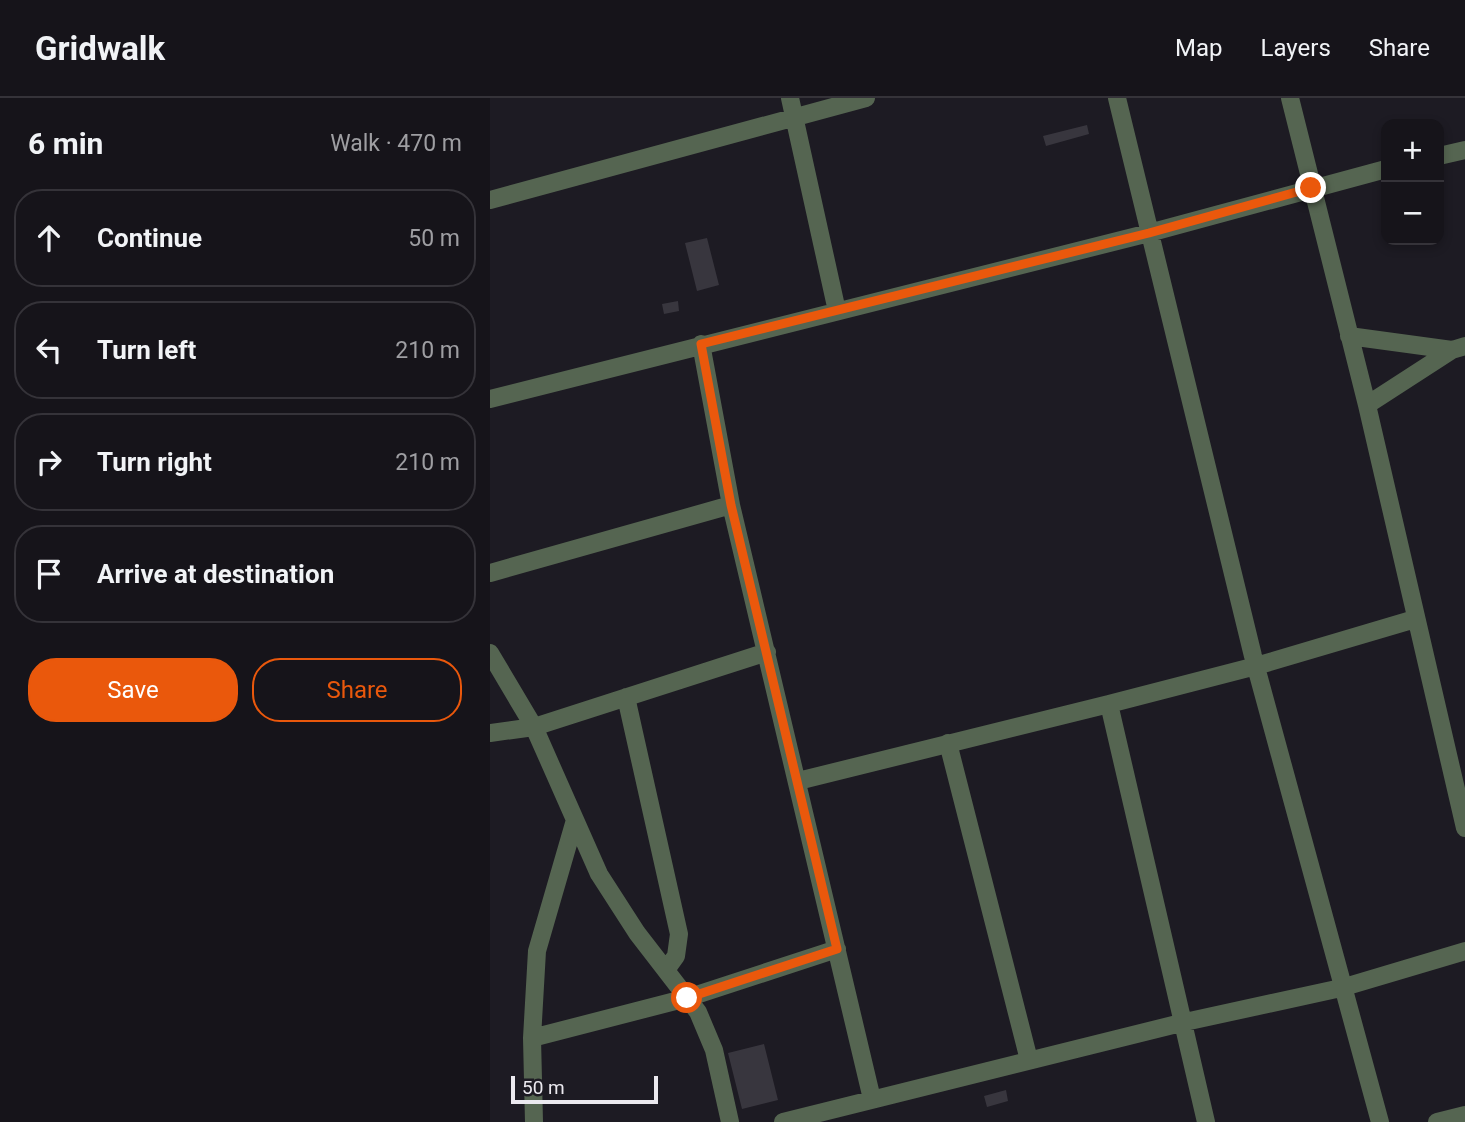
<!DOCTYPE html>
<meta charset="utf-8">
<style>
:root{--surface:#16141a;--page:#232127;--text:#f1f3f6;--muted:#9e9ea2;--line:#353339;--accent:#ea580c}
body{margin:0;font-family:Roboto,sans-serif;background:var(--page);color:var(--text)}
.controls{position:absolute;right:21px;top:21px;display:grid;overflow:hidden;border-radius:14px;box-shadow:0 4px 10px #0003}
.controls button{width:63px;height:63px;display:grid;place-items:center;padding:0;border:0;border-bottom:2px solid var(--line);background:var(--surface);color:var(--text);font:35px sans-serif}
.scale{position:absolute;left:21px;bottom:18px;width:147px;box-sizing:border-box;padding-left:7px;border:4px solid #ebe9ef;border-top:0;font-size:19px;line-height:24px;white-space:nowrap;color:#ebe9ef;-webkit-text-stroke:5px #1d1b23;paint-order:stroke}
.stop{position:absolute;width:21px;height:21px;margin:-16px;border:5px solid #ea580c;border-radius:50%;background:#fff}
.stop.end{background:#ea580c;border-color:#fff;box-shadow:0 2px 7px #0008}
.list{margin:0;padding:0;list-style:none}
h2{display:flex;justify-content:space-between;align-items:center;height:91px;margin:0;padding:0 28px;font-size:30px}
h2 small{font-size:23px;font-weight:400;color:var(--muted)}
.list li{display:grid;grid-template-columns:46px 1fr auto;gap:21px;align-items:center;box-sizing:border-box;height:98px;margin:0 14px 14px;padding:0 14px;border:2px solid var(--line);border-radius:28px}
.list b{display:block;font-size:26px;white-space:nowrap}
.list em{font-size:23px;font-style:normal;color:var(--muted)}
.actions{display:flex;gap:14px;padding:21px 28px}
.actions a{flex:1;padding:16px 0;border:2px solid var(--accent);border-radius:28px;text-align:center;font-size:24px;color:var(--accent)}
.actions .main{background:var(--accent);color:#fff}
.icon{flex:none;width:38px;height:38px;fill:none;stroke:currentColor;stroke-width:2;stroke-linecap:round;stroke-linejoin:round}
.map{position:relative;flex:none;width:975px;height:1024px;overflow:hidden}
header{display:flex;align-items:center;gap:42px;box-sizing:border-box;height:98px;padding:0 35px;background:var(--surface);border-bottom:2px solid var(--line)}
header strong{font-size:33px}
nav{display:flex;gap:38px;margin-inline-start:auto;font-size:24px}
main{display:flex}
aside{flex:1;background:var(--surface)}
.map>svg:first-child{display:block}
.building{fill:#38363e}
.lines{fill:none;stroke-linecap:round;stroke-linejoin:round}
.minor{stroke:#556551;stroke-width:18}
.route{stroke:#ea580c;stroke-width:9}
</style>
<header>
<strong>Gridwalk</strong>
<nav><a>Map</a><a>Layers</a><a>Share</a></nav>
</header>
<main>
<aside>
<h2>6 min<small>Walk · 470 m</small></h2>
<ul class="list">
<li><svg class="icon" aria-label="ahead" viewBox="0 0 24 24"><path d="M12 20V5M6 11l6-6 6 6"/></svg><div><b>Continue</b></div><em>50 m</em></li>
<li><svg class="icon" aria-label="left" viewBox="0 0 24 24"><path d="M17 20v-9H6M10 6l-5 5 5 5"/></svg><div><b>Turn left</b></div><em>210 m</em></li>
<li><svg class="icon" aria-label="right" viewBox="0 0 24 24"><path d="M7 20v-9h11M14 6l5 5-5 5"/></svg><div><b>Turn right</b></div><em>210 m</em></li>
<li><svg class="icon" aria-label="arrive" viewBox="0 0 24 24"><path d="M6 21V4h12l-3 4 3 4H6"/></svg><div><b>Arrive at destination</b></div></li>
</ul>
<div class="actions"><a class="main">Save</a><a>Share</a></div>
</aside>
<div class="map">
<svg width="975" height="1024" viewBox="0 0 975 1024">
<rect width="100%" height="100%" fill="#1d1b23"/>
<path class="building" d="M597 27 599 36 556 48 553 38Z
M217 140 229 187 207 193 195 145Z
M188 203 189 213 174 216 172 206Z
M274 946 288 1002 252 1011 238 955Z
M516 992 518 1003 497 1009 494 998Z"/>
<g class="lines">
<path class="minor" d="M300 0 347 213
M627 0 763 558 890 1024
M800 0 877 307 975 730
M949 58 975 52
M0 102 376 0
M859 238 962 252
M0 301 659 135 896 71
M877 307 962 252 975 248
M241 407 382 1001
M0 475 241 407 211 246
M0 555 44 629 109 776 147 835 208 914 224 952 240 1024
M136 599 189 836 186 858 176 872
M619 606 766 568 925 521
M0 635 44 629 277 554
M458 645 539 962
M308 683 619 606 716 1024
M42 940 47 853 85 722
M44 1024 42 940 197 900 347 851
M293 1024 695 924 851 890 975 853
M947 1024 975 1017"/>
</g>
<g class="lines">
<path class="route" d="M197 900 347 851 241 407 211 246 659 135 821 90"/>
</g>
</svg>
<div class="controls">
<button>+</button>
<button>−</button>
</div>
<div class="scale">50 m</div>
<div class="stop" style="left:197px;top:900px"></div>
<div class="stop end" style="left:821px;top:90px"></div>
</div>
</main>
